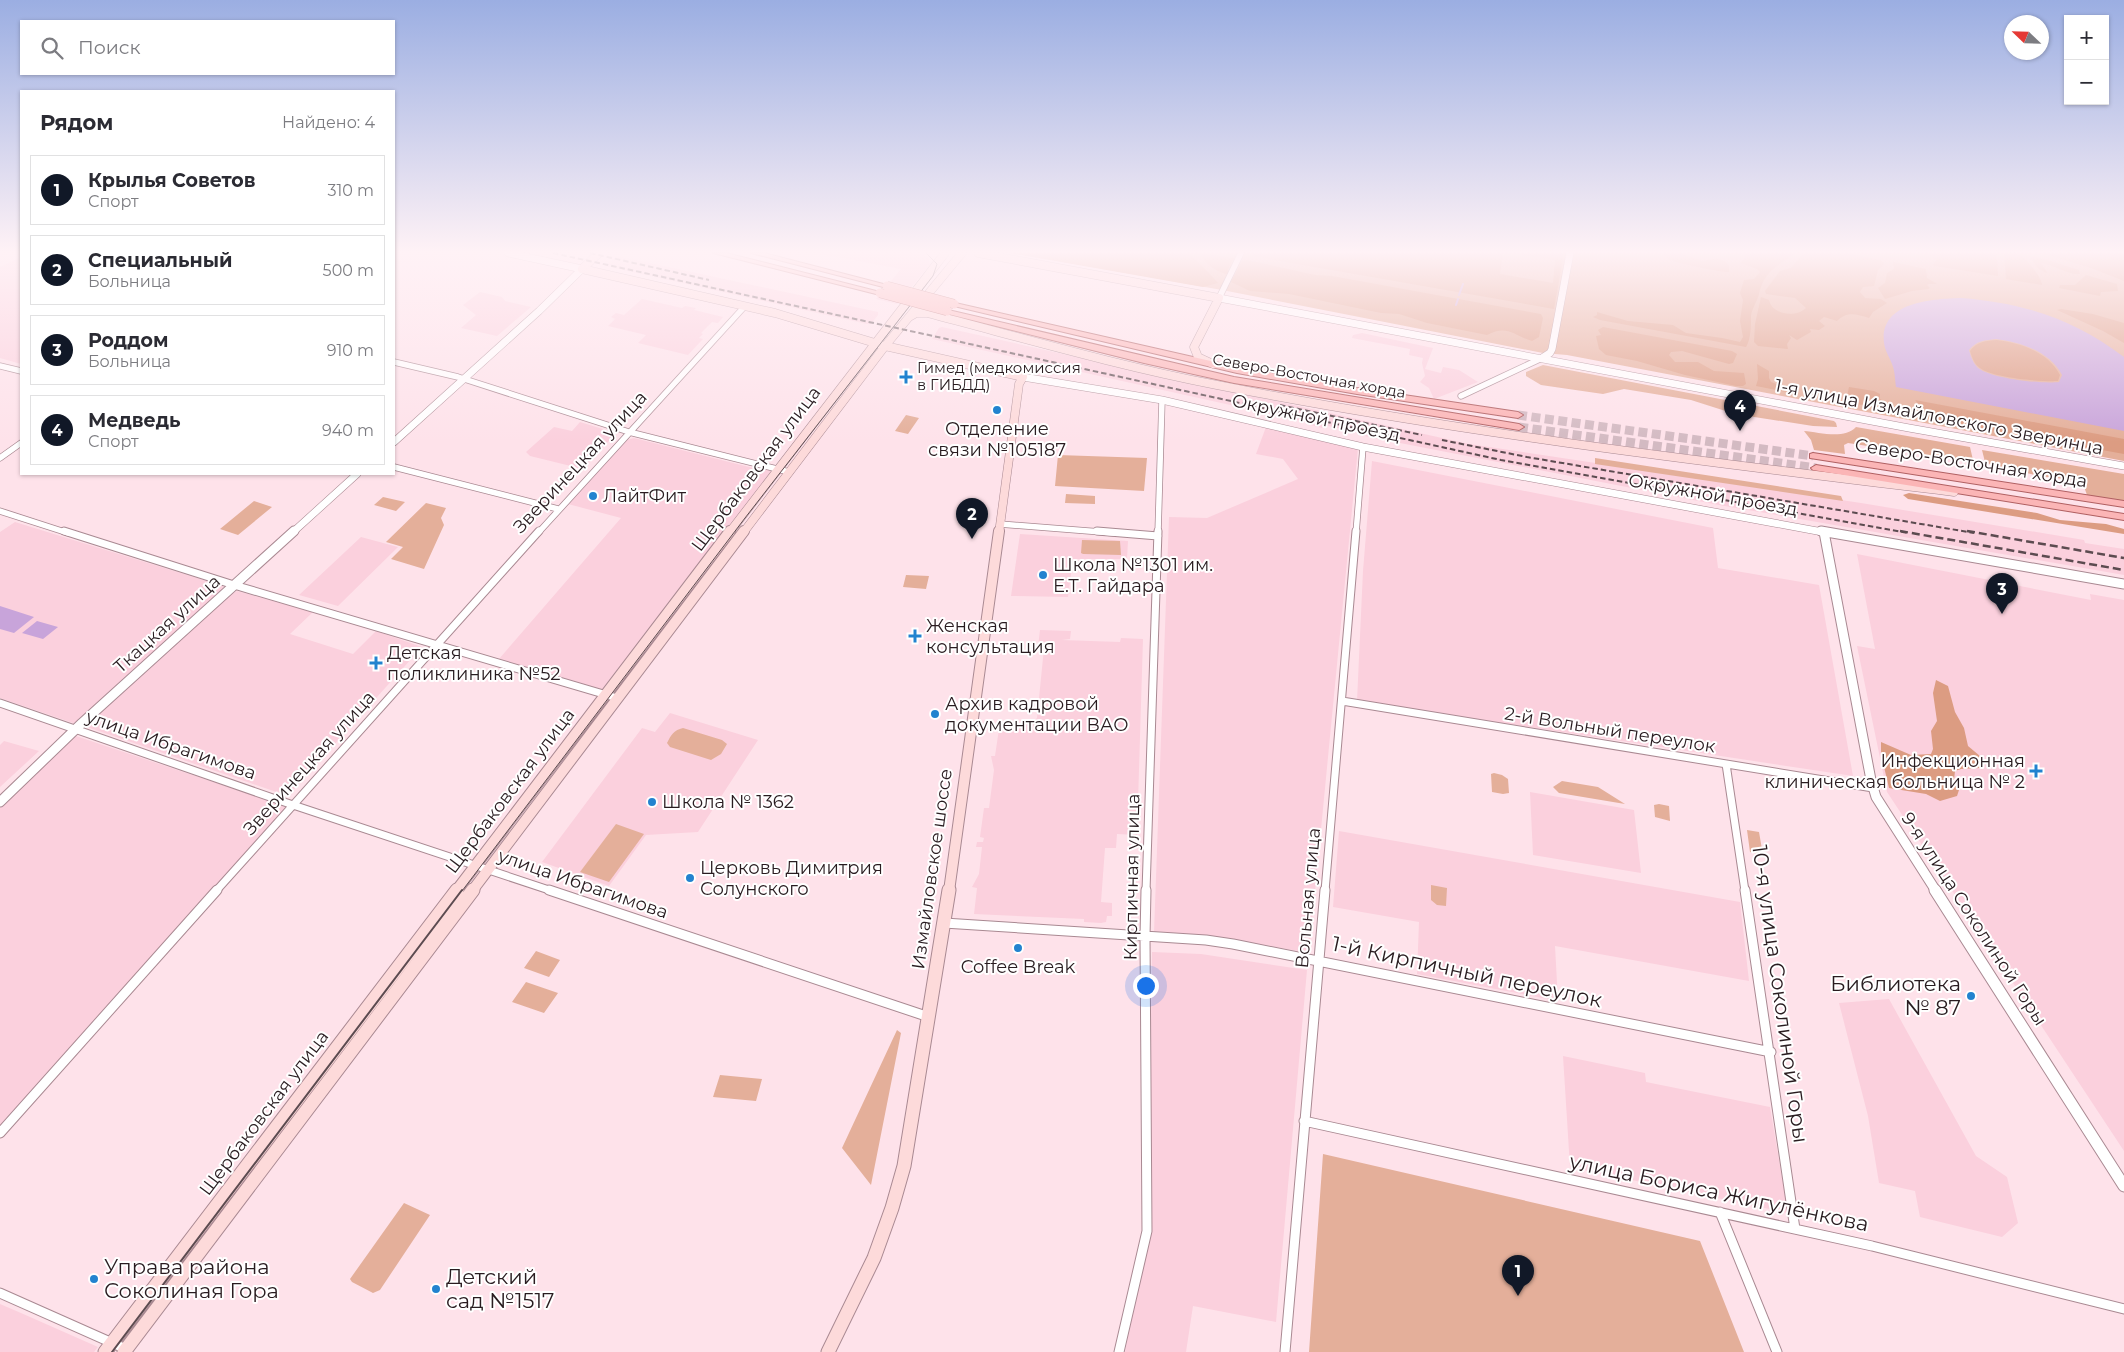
<!DOCTYPE html>
<html lang="ru">
<meta charset="utf-8">
<style>
:root{--surface:#fff;--page:#f2f2f3;--text:#2b2b33;--muted:#7c7c81;--line:#e1e1e2;--accent:#111827}
body{margin:0;font-family:Montserrat,sans-serif;background:var(--page);color:var(--text)}
.controls{position:absolute;right:15px;top:15px;display:grid;overflow:hidden;border-radius:0px;box-shadow:0 1px 4px #0004}
.controls button{width:45px;height:45px;display:grid;place-items:center;padding:0;border:0;border-bottom:1px solid var(--line);background:var(--surface);color:var(--text);font:25px sans-serif}
.compass{position:absolute;left:2004px;top:15px;width:45px;height:45px;border-radius:50%;background:var(--surface);box-shadow:0 1px 4px #0004;rotate:293deg}
.you{position:absolute;left:1145px;top:985px;width:18px;height:18px;margin:-12px;border:4px solid #fff;border-radius:50%;background:#1a73e8;box-shadow:0 0 0 8px #1a73e833}
.badge{display:grid;place-items:center;width:32px;height:32px;border-radius:50%;background:var(--accent);color:#fff;font-size:16px;font-weight:700}
.pin{position:absolute;translate:-50% -41px;filter:drop-shadow(0 1px 2px #0008)}
.pin::after{content:'';position:absolute;top:26px;width:18px;height:15px;background:inherit;clip-path:polygon(0 0,100% 0,50% 100%)}
.list{margin:0;padding:0;list-style:none}
h2{display:flex;justify-content:space-between;align-items:center;height:65px;margin:0;padding:0 20px;font-size:21px}
h2 small{font-size:16px;font-weight:400;color:var(--muted)}
.list li{display:grid;grid-template-columns:32px 1fr auto;gap:15px;align-items:center;box-sizing:border-box;height:70px;margin:0 10px 10px;padding:0 10px;border:1px solid var(--line);border-radius:0px}
.list b{display:block;font-size:19px;white-space:nowrap}
.list p{margin:0;font-size:16px;white-space:nowrap;color:var(--muted)}
.list em{font-size:16px;font-style:normal;color:var(--muted)}
.icon{flex:none;width:28px;height:28px;fill:none;stroke:currentColor;stroke-width:2;stroke-linecap:round;stroke-linejoin:round}
.map{position:relative;flex:none;width:2124px;height:1352px;overflow:hidden}
.search{position:absolute;background:var(--surface);box-shadow:0 1px 4px #0004;left:20px;top:20px;width:375px;height:55px;display:flex;align-items:center;gap:12px;box-sizing:border-box;padding:0 18px;border-radius:0px;color:var(--muted);font-size:19px}
.panel{position:absolute;background:var(--surface);box-shadow:0 1px 4px #0004;left:20px;top:90px;width:375px;height:385px;border-radius:0px}
.map>svg:first-child{display:block}
.built{fill:#fbd0dd}
.green{fill:#e4af9a}
.forest{fill:#dc9c82}
.water{fill:#c8a4da;fill-rule:evenodd}
.lines{fill:none;stroke-linecap:round;stroke-linejoin:round}
.stream{stroke:#c8a4da;stroke-width:2}
.primary-tunnel{stroke:#d3bac2;stroke-width:9;stroke-dasharray:9 4.5;stroke-linecap:butt}
.minor-far2-casing{stroke:#a98992;stroke-width:7}
.minor-far1-casing{stroke:#a98992;stroke-width:9}
.minor-casing{stroke:#a98992;stroke-width:11}
.tertiary-far2-casing{stroke:#a98992;stroke-width:8}
.tertiary-far1-casing{stroke:#a98992;stroke-width:11}
.tertiary-casing{stroke:#a98992;stroke-width:13}
.secondary-far2-casing{stroke:#a98992;stroke-width:9}
.secondary-far1-casing{stroke:#a98992;stroke-width:12}
.secondary-casing{stroke:#a98992;stroke-width:15}
.primary-casing{stroke:#b06062;stroke-width:2}
.minor-far2{stroke:#fff;stroke-width:5.5}
.minor-far1{stroke:#fff;stroke-width:7}
.minor{stroke:#fff;stroke-width:9}
.tertiary-far2{stroke:#fff;stroke-width:7}
.tertiary-far1{stroke:#fff;stroke-width:9}
.tertiary{stroke:#fff;stroke-width:11}
.secondary-far2{stroke:#fddada;stroke-width:8}
.secondary-far1{stroke:#fddada;stroke-width:10}
.secondary{stroke:#fddada;stroke-width:13}
.primary{fill:#fbb5b6;fill-rule:evenodd}
.tram-far1{stroke:#5c4b50;stroke-width:1}
.tram{stroke:#5c4b50;stroke-width:2}
.rail-far1{stroke:#5c4b50;stroke-width:2;stroke-dasharray:5.5 3;stroke-linecap:butt}
.rail{stroke:#5c4b50;stroke-width:2.5;stroke-dasharray:8 4;stroke-linecap:butt}
.primary-bridge-casing{stroke:#b06062;stroke-width:10;stroke-linecap:butt}
.primary-bridge{stroke:#fbb5b6;stroke-width:9}
.poi-dot{fill:#2283cf;stroke:#fff;stroke-width:2}
.labels{text-anchor:middle;stroke-width:4;stroke-linejoin:round;paint-order:stroke}
.far-poi-label{font-size:15px;fill:#291c20;stroke:#fff;text-anchor:start}
.far-street-label{font-size:15px;fill:#291c20;stroke:#fff}
.street-label{font-size:18px;fill:#291c20;stroke:#fff}
.poi-label{font-size:18px;fill:#291c20;stroke:#fff;text-anchor:start}
.near-street-label{font-size:21px;fill:#291c20;stroke:#fff}
.near-poi-label{font-size:21px;fill:#291c20;stroke:#fff;text-anchor:start}
</style>
<div class="map">
<svg width="2124" height="1352" viewBox="0 0 2124 1352">
<rect width="100%" height="100%" fill="#fee2ea"/>
<path class="built" d="M816 253H918L928 258 930 265 897 304 876 299 901 269Z
M617 256 878 312V315L871 324H867L605 266Z
M21 257V364L0 358V267Z
M480 292 502 297 505 301 531 307 497 336 461 328 476 315 463 305Z
M642 299 682 308 685 306 696 308 694 310 723 317 718 323 712 322 701 333 703 334 699 338 703 339 688 355 638 343 646 335 608 326 615 319 611 317 616 313 624 315Z
M942 327 1469 444 1861 503 2084 540 2085 543 2124 549V575L1719 505 1359 435 1358 433 1324 425 1322 428 1311 425V423L932 339 939 328Z
M1362 333 1433 348 1425 369 1441 373 1443 367 1459 370 1478 382 1434 399 1429 388 1420 382 1425 376 1422 363 1423 358 1409 355 1410 349 1352 338 1353 335Z
M580 422 616 433 583 469 530 456 526 452 554 427 572 431Z
M1266 427 1358 448 1309 953 1231 939 1154 933 1169 517 1207 518 1298 479 1283 459 1256 454Z
M634 438 761 470 771 469 773 471 603 690 499 659 621 518 568 504 626 440Z
M1372 461 1713 528 1718 568 1819 585 1853 776 1357 701 1363 571Z
M15 522 223 586V590L78 722 73 723 0 698V532Z
M1020 534 1128 541 1127 559H1073L1068 597 1011 596Z
M361 537 398 547 338 606 299 595Z
M1857 554 2091 600 2090 594 2124 600V1151L1887 792 1857 646 1875 649Z
M237 591 313 612 290 634 353 654 376 631 422 647 288 796 87 727 88 724 233 593Z
M1040 630 1071 631 1070 639 1062 640 1120 642 1121 638 1143 639 1137 835 1117 834 1116 848H1105L1101 902 1112 903V916H1107L1106 922 1101 923 1084 922V919L974 914 977 888 972 887 979 874 982 847H976L977 842H983L984 838 980 837 984 808H989L994 770 991 756H995L1000 722 1031 724 1037 718 1044 648 1038 647Z
M670 713 758 740 698 832 646 835 609 886 542 862 642 728 655 732Z
M76 736 285 806V810L0 1127V806Z
M4 741 39 751 0 787V745Z
M1530 792 1634 810 1641 873 1533 855Z
M1339 831 1740 902 1749 981 1555 946 1558 1001 1417 974 1419 922 1333 907Z
M1152 952 1201 954 1307 970 1276 1322 1193 1306 1186 1352H1125L1148 1231Z
M1889 999 1976 1156 2007 1177 2018 1223 2002 1237 1920 1217 1915 1191 1879 1183 1868 1116 1839 1003Z
M1563 1056 1645 1073 1646 1082 1770 1107 1788 1213 1570 1167Z
M0 1304 21 1313 98 1347 94 1352H0Z"/>
<path class="green" d="M1013 253H2124V461L1567 355 1543 353 1222 290Z
M1543 365 1834 421 1836 423 1837 427 1813 426 1735 414 1691 400 1624 389 1603 394 1541 385 1526 376V372Z
M906 415 919 418 908 434 895 431Z
M1856 427 1970 447 1973 460 1972 462 1848 443 1844 445 1845 454 1814 450 1811 440 1804 431C1819 432 1844 440 1856 427Z
M1982 450 2124 474V501L2087 495 2082 481 2039 476 1990 464 1985 462Z
M1058 455 1147 458 1144 491 1055 486Z
M1595 458 1841 496 1843 501 1595 464Z
M1066 494 1095 496V504L1065 503Z
M383 497 405 502 396 511 374 505Z
M254 501 272 507 238 535 220 529Z
M426 503 446 508 441 518 444 525 424 569 391 559 403 547 386 542Z
M1082 540 1120 541 1121 555 1083 554 1081 553Z
M906 575 929 576 926 589 903 587Z
M683 728 722 740 727 744 721 754 711 760 670 747 667 743C671 735 674 730 683 728Z
M1494 773 1502 775 1508 779 1509 793 1503 794 1492 792 1491 774Z
M1562 781 1598 787 1625 804 1559 793 1553 787Z
M1659 804 1669 806 1670 821 1655 817 1654 805Z
M616 824 644 834 609 882 580 872Z
M1747 830 1759 832 1763 855 1750 852Z
M1431 885 1447 888 1446 906 1437 905 1431 900Z
M536 951 560 960 549 977 524 968Z
M526 982 558 993 544 1013 512 1002Z
M897 1030 901 1033 871 1185 842 1148Z
M720 1075 762 1079 756 1101 713 1097Z
M1323 1154 1700 1241 1744 1352H1309Z
M404 1203 430 1215 380 1290 373 1293 352 1282 350 1279Z"/>
<path class="forest" d="M1010 253H1189L1210 274 1218 283 1203 287 1186 284Z
M1200 253 1234 258 1228 269 1229 274C1220 275 1201 261 1200 253Z
M1253 253H1503L1500 274 1553 283 1555 260 1509 253H1564L1554 309 1252 256Z
M1662 253H1681L1702 261C1712 259 1720 255 1729 265V272C1724 273 1676 263 1670 260 1666 258 1665 255 1662 253Z
M1747 253H1797C1779 264 1763 272 1759 294 1757 302 1752 308 1751 316 1751 326 1751 339 1746 347L1600 320 1593 317 1597 315V312L1628 321 1673 325 1686 333 1722 338 1740 342 1743 337 1740 321 1743 300 1740 293 1744 280 1754 279 1760 272 1757 269 1741 263Z
M1804 253H1847L1881 260 1884 264 1878 270 1874 286 1863 287 1860 292 1865 298 1881 299 1887 303 1873 312 1869 318C1856 314 1847 311 1837 321L1824 317 1819 321 1825 326 1819 330 1810 329 1811 332 1797 340 1789 335 1791 338 1787 344 1788 349 1758 346 1754 342 1755 324 1761 297 1769 300C1772 315 1796 318 1806 308L1795 298 1766 294 1765 291 1780 271 1791 268Z
M1927 253H1997L1998 276 1935 266 1933 265 1936 260Z
M2004 253C2008 253 2013 252 2017 253 2024 256 2042 277 2042 285L2006 279Z
M2041 253H2124V281L2091 268Z
M2029 256 2044 259 2079 270 2080 274C2067 275 2055 265 2041 263L2047 272 2046 273 2038 268Z
M1247 260 1315 275 1332 276 1541 314 1543 318 1539 337 1532 341C1514 336 1508 324 1487 335L1427 323 1399 314 1381 313 1289 294 1250 291 1231 282 1242 261Z
M1893 262 1926 269 1927 278 1937 284H1929L1927 285 1930 288 1928 289 1912 291 1885 299 1878 288 1885 283 1887 273 1894 269Z
M2086 275 2117 284 2118 291 2101 292 2100 296 2059 288 2060 285H2075Z
M2061 309 2093 314 2124 323V343L2103 331 2057 310Z
M1603 327 1732 351 1737 354 1733 363 1729 364 1682 351 1671 352 1669 355 1675 362H1698L1714 371 1744 373 1746 384 1743 386H1736L1685 375 1637 361 1606 355 1599 349 1596 336 1601 335 1598 330Z
M1997 340C2021 343 2048 352 2060 375L2058 381C2042 382 1993 378 1980 368 1974 364 1972 357 1970 351 1977 341 1986 341 1997 340Z
M1757 364 1769 371V378L1771 382 1790 389 1786 392 1756 386 1758 379Z
M1849 387 1874 391 1880 394V399L1895 408 1889 409 1849 403 1846 401Z
M1915 400 2124 439V454L1915 416 1906 412V409L1918 408 1920 406Z
M1909 493 2037 513 2060 520 2106 524 2124 529V534L1908 499 1903 495Z
M1936 680 1948 686 1955 712 1964 728 1968 746 1980 756V768L1961 769 1955 771 1954 780 1959 790 1957 796 1940 801 1926 794 1889 788 1881 754V742L1911 755 1931 754 1933 749 1931 731 1937 721 1933 693Z"/>
<path class="water" d="M1961 298C2024 303 2074 319 2124 357V431L1896 387C1895 380 1895 371 1892 364 1889 356 1885 351 1884 343 1879 301 1934 299 1961 298ZM1996 339C2021 342 2050 352 2062 375L2059 382C2041 384 1993 379 1978 368 1973 363 1971 357 1969 350 1976 341 1985 340 1996 339Z
M0 606 34 617 14 633 0 629Z
M37 621 58 627 43 639 22 633Z"/>
<g class="lines">
<path class="stream" d="M1459 295 1463 284
M1456 305 1458 299"/>
<path class="primary-tunnel" d="M1518 415 1813 456
M1519 427 1816 468"/>
<g class="minor-far2-casing">
<path id="minor-far2" d="M1219 298 1241 253
M394 362 458 377 629 432 789 472
M0 366 21 371
M1461 396 1542 358
M0 458 21 443
M394 467 558 509
M0 511 68 533
M1000 524 1114 533
M538 533 745 306
M1158 533 1162 400
M1356 533 1363 447"/>
</g>
<g class="minor-far1-casing">
<path id="minor-far1" d="M64 531 234 585 617 698
M1097 531 1158 536
M1342 701 1873 788
M0 703 293 805 552 891
M1726 764 1745 891
M216 891 539 531
M1146 891 1158 531
M1325 891 1356 531"/>
</g>
<g class="minor-casing">
<path id="minor" d="M549 890 929 1017
M1745 890 1795 1229
M944 923 1206 940 1233 944 1771 1052
M1304 1121 1872 1246 2124 1309
M0 1133 217 890
M1720 1212 1777 1352
M0 1293 126 1349
M1119 1352 1147 1231 1145 937 1146 890
M1285 1352 1325 890"/>
</g>
<g class="tertiary-far2-casing">
<path id="tertiary-far2" d="M508 253 582 269
M1219 298 1909 428 2124 466
M1542 358 1550 353 1552 349 1570 253
M1023 377 1162 400 1363 447 1828 533
M394 442 539 311 582 269
M292 533 357 474"/>
</g>
<g class="tertiary-far1-casing">
<path id="tertiary-far1" d="M1821 531 2124 584
M1824 532 1871 780 1876 797 1936 891
M0 802 82 723 294 531"/>
</g>
<g class="tertiary-casing">
<path id="tertiary" d="M1935 890 2124 1186"/>
</g>
<g class="secondary-far2-casing">
<path id="secondary-far2" d="M978 253 1219 298 1194 347 1198 357 1213 364
M582 269 775 313 885 346 1023 377 1019 384 999 533
M582 269 599 253
M909 317 916 313H927C1023 338 1119 366 1217 385 1461 433 1708 462 1954 492
M729 533 945 253
M743 533 885 346 962 253"/>
</g>
<g class="secondary-far1-casing">
<path id="secondary-far1" d="M456 891 730 531
M472 891 744 531
M949 891 999 531"/>
</g>
<g class="secondary-casing">
<path id="secondary" d="M105 1352 457 890
M124 1352 473 890
M828 1352 874 1258 892 1208 904 1166 949 890"/>
</g>
<g class="primary-casing">
<path id="primary" d="M713 253H726L884 293 880 295Z
M751 253H764L891 286 887 288Z
M951 302 1237 367 1357 388 1518 412 1523 415 1518 418 1357 394 1237 373 954 306H951Z
M944 309 1234 377 1519 424 1524 427 1519 430 1234 383 1144 363 944 313Z
M1813 453 2124 501V507L1810 458V454Z
M1816 465 2124 514V520L1813 470 1811 468Z"/>
</g>
<use href="#minor-far2" class="minor-far2"/>
<use href="#minor-far1" class="minor-far1"/>
<use href="#minor" class="minor"/>
<use href="#tertiary-far2" class="tertiary-far2"/>
<use href="#tertiary-far1" class="tertiary-far1"/>
<use href="#tertiary" class="tertiary"/>
<use href="#secondary-far2" class="secondary-far2"/>
<use href="#secondary-far1" class="secondary-far1"/>
<use href="#secondary" class="secondary"/>
<use href="#primary" class="primary"/>
<path class="tram-far1" d="M462 891 745 518 933 276 937 264 926 253"/>
<path class="tram" d="M112 1352 462 890"/>
<path class="rail-far1" d="M553 253 1501 460 1908 533
M590 253 709 280
M1280 405 1422 435
M1442 440 1527 457 1974 533"/>
<path class="rail" d="M1900 531 2124 570
M1967 531 2124 558"/>
<g class="primary-bridge-casing">
<path id="primary-bridge" d="M887 286 954 304
M880 293 947 311"/>
</g>
<use href="#primary-bridge" class="primary-bridge"/>
</g>
<linearGradient id="sky" x2="0" y2="1"><stop stop-color="#9baee2"/><stop offset="0.57" stop-color="#fff2f6"/><stop offset="1" stop-color="#fff2f6" stop-opacity="0"/></linearGradient>
<rect width="2124" height="442" fill="url(#sky)"/>
<g class="poi-dot">
<path d="M903.5 369.5h5v5h5v5h-5v5h-5v-5h-5v-5h5z"/>
<circle cx="997" cy="410" r="5"/>
<circle cx="593" cy="496" r="5"/>
<circle cx="1043" cy="575" r="5"/>
<path d="M912.5 628.5h5v5h5v5h-5v5h-5v-5h-5v-5h5z"/>
<path d="M373.5 655.5h5v5h5v5h-5v5h-5v-5h-5v-5h5z"/>
<circle cx="935" cy="714" r="5"/>
<path d="M2033.5 763.5h5v5h5v5h-5v5h-5v-5h-5v-5h5z"/>
<circle cx="652" cy="802" r="5"/>
<circle cx="690" cy="878" r="5"/>
<circle cx="1018" cy="948" r="5"/>
<circle cx="1971" cy="996" r="5"/>
<circle cx="94" cy="1279" r="5"/>
<circle cx="436" cy="1289" r="5"/>
</g>
<g class="labels">
<g class="far-poi-label">
<text x="917" y="373">Гимед (медкомиссия<tspan x="917" dy="17">в ГИБДД)</tspan></text>
</g>
<g class="far-street-label">
<text transform="translate(1309 376) rotate(10)" y="5">Северо-Восточная хорда</text>
</g>
<g class="street-label">
<text transform="translate(1939 417) rotate(11)" y="6">1-я улица Измайловского Зверинца</text>
<text transform="translate(1316 418) rotate(12)" y="6">Окружной проезд</text>
<text transform="translate(580 462) rotate(-47)" y="6">Зверинецкая улица</text>
<text transform="translate(1971 463) rotate(9)" y="6">Северо-Восточная хорда</text>
<text transform="translate(756 469) rotate(-53)" y="6">Щербаковская улица</text>
<text transform="translate(1713 495) rotate(10)" y="6">Окружной проезд</text>
<text transform="translate(167 624) rotate(-42)" y="6">Ткацкая улица</text>
<text transform="translate(1610 730) rotate(9)" y="6">2-й Вольный переулок</text>
<text transform="translate(171 745) rotate(19)" y="6">улица Ибрагимова</text>
<text transform="translate(309 763) rotate(-48)" y="6">Зверинецкая улица</text>
<text transform="translate(510 791) rotate(-53)" y="6">Щербаковская улица</text>
<text transform="translate(932 869) rotate(-82)" y="6">Измайловское шоссе</text>
<text transform="translate(1132 877) rotate(-89)" y="6">Кирпичная улица</text>
<text transform="translate(583 884) rotate(19)" y="6">улица Ибрагимова</text>
<text transform="translate(1308 898) rotate(-85)" y="6">Вольная улица</text>
<text transform="translate(1974 919) rotate(57)" y="6">9-я улица Соколиной Горы</text>
<text transform="translate(264 1113) rotate(-53)" y="6">Щербаковская улица</text>
</g>
<g class="poi-label">
<text x="997" y="435" text-anchor="middle">Отделение<tspan x="997" dy="21">связи №105187</tspan></text>
<text x="603" y="502">ЛайтФит</text>
<text x="1053" y="571">Школа №1301 им.<tspan x="1053" dy="21">Е.Т. Гайдара</tspan></text>
<text x="926" y="632">Женская<tspan x="926" dy="21">консультация</tspan></text>
<text x="387" y="659">Детская<tspan x="387" dy="21">поликлиника №52</tspan></text>
<text x="945" y="710">Архив кадровой<tspan x="945" dy="21">документации ВАО</tspan></text>
<text x="2025" y="767" text-anchor="end">Инфекционная<tspan x="2025" dy="21">клиническая больница № 2</tspan></text>
<text x="662" y="808">Школа № 1362</text>
<text x="700" y="874">Церковь Димитрия<tspan x="700" dy="21">Солунского</tspan></text>
<text x="1018" y="973" text-anchor="middle">Coffee Break</text>
</g>
<g class="near-street-label">
<text transform="translate(1467 972) rotate(12)" y="7">1-й Кирпичный переулок</text>
<text transform="translate(1780 994) rotate(82)" y="7">10-я улица Соколиной Горы</text>
<text transform="translate(1719 1193) rotate(12)" y="7">улица Бориса Жигулёнкова</text>
</g>
<g class="near-poi-label">
<text x="1961" y="991" text-anchor="end">Библиотека<tspan x="1961" dy="24">№ 87</tspan></text>
<text x="104" y="1274">Управа района<tspan x="104" dy="24">Соколиная Гора</tspan></text>
<text x="446" y="1284">Детский<tspan x="446" dy="24">сад №1517</tspan></text>
</g>
</g>
</svg>
<div class="controls">
<button>+</button>
<button>−</button>
</div>
<svg class="compass" viewBox="-18 -18 36 36"><path d="M0-13l5 13h-10z" fill="#e53935"/><path d="M0 13l5-13h-10z" fill="#7c7c81"/></svg>
<div class="you"></div>
<div class="pin badge" style="left:1518px;top:1296px">1</div>
<div class="pin badge" style="left:972px;top:539px">2</div>
<div class="pin badge" style="left:2002px;top:614px">3</div>
<div class="pin badge" style="left:1740px;top:431px">4</div>
<div class="search"><svg class="icon" aria-label="search" viewBox="0 0 24 24"><circle cx="10" cy="10" r="6"/><path d="M15 15l6 6"/></svg>Поиск</div>
<section class="panel">
<h2>Рядом<small>Найдено: 4</small></h2>
<ul class="list">
<li><span class="badge">1</span><div><b>Крылья Советов</b><p>Спорт</p></div><em>310 m</em></li>
<li><span class="badge">2</span><div><b>Специальный</b><p>Больница</p></div><em>500 m</em></li>
<li><span class="badge">3</span><div><b>Роддом</b><p>Больница</p></div><em>910 m</em></li>
<li><span class="badge">4</span><div><b>Медведь</b><p>Спорт</p></div><em>940 m</em></li>
</ul>
</section>
</div>
